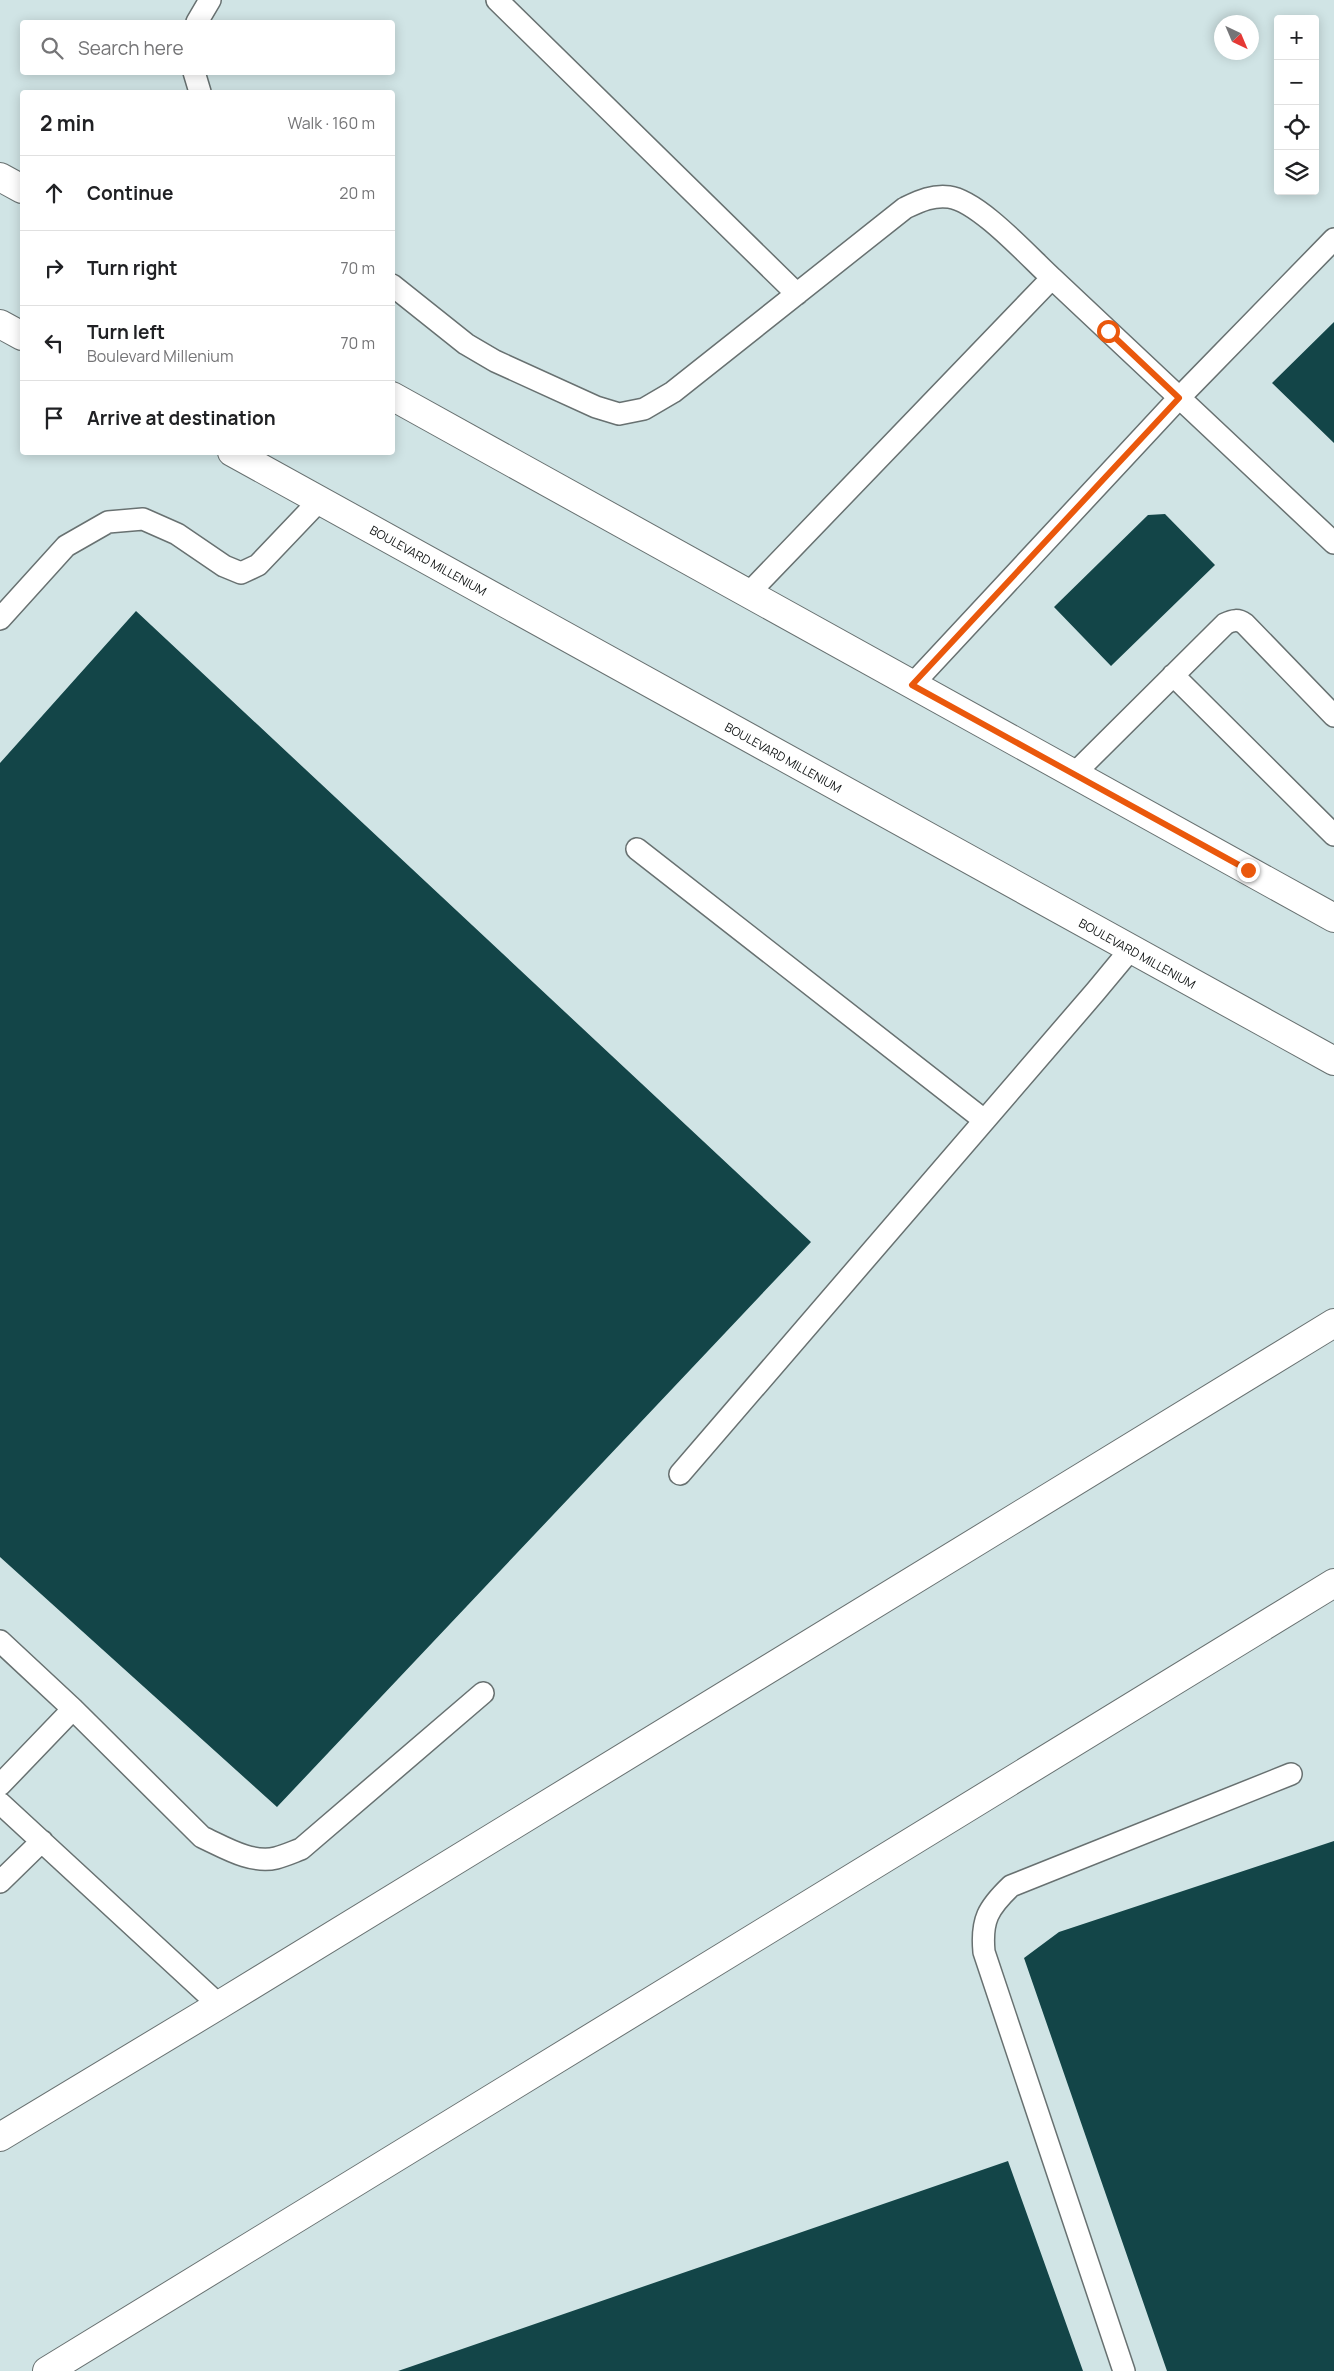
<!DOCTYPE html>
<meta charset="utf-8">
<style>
:root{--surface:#fff;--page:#f2f2f2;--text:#202124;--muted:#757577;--line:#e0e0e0}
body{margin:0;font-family:Manrope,sans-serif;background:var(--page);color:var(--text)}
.controls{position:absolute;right:15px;top:15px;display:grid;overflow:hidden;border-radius:5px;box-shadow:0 2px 12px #0003}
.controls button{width:45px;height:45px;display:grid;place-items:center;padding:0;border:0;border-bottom:1px solid var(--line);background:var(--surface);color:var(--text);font:25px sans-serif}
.compass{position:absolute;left:1214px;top:15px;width:45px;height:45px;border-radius:50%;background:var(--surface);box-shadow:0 2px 12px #0003;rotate:136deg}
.stop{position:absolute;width:15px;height:15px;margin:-11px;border:4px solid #ea580c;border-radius:50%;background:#fff}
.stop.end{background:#ea580c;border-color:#fff;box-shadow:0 1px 5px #0008}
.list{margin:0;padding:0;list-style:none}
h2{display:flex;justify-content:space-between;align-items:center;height:65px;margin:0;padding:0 20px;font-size:21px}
h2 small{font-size:16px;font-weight:400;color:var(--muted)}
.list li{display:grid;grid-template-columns:32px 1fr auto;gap:15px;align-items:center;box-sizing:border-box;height:75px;padding:0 20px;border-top:1px solid var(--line)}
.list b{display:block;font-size:19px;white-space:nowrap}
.list p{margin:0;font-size:16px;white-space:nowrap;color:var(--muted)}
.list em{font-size:16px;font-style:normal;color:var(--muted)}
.icon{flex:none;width:28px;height:28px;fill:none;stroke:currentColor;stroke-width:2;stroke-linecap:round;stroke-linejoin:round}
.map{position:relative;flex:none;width:1334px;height:2371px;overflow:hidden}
.search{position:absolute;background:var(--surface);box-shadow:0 2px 12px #0003;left:20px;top:20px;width:375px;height:55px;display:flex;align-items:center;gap:12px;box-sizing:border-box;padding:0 18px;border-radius:5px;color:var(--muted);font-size:19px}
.panel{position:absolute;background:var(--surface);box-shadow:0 2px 12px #0003;left:20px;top:90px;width:375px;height:365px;border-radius:5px}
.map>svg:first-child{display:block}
.built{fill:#d0e4e5;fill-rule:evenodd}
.building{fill:#134548}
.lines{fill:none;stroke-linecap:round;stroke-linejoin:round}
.service-casing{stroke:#687171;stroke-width:24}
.minor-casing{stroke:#687171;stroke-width:30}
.service{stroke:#fff;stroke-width:21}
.minor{stroke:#fff;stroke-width:28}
.route{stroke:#ea580c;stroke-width:6}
.labels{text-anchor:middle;stroke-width:5;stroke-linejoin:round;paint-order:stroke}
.street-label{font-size:12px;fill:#101414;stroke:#fff}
</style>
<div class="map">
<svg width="1334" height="2371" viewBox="0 0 1334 2371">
<rect width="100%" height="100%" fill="#e3edee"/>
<path class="built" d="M0 0H1334V2371H0ZM1278 19H1315V191H1278ZM22 22H392V72H22ZM1222 22H1252V52H1222ZM22 92H392V452H22Z"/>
<path class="building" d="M1334 322V443L1272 383Z
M1165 514 1215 565 1111 666 1054 607 1148 515Z
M136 611 811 1242 277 1807 0 1557V763Z
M1334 1841V2371H1167L1024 1958 1059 1932Z
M1008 2161 1083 2371H398Z"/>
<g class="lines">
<g class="service-casing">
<path id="service" d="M497 0 797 294
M197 22 210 0
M194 72 200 92
M392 285 466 344 495 361 596 407 619 414 644 409 673 392 905 208C920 201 932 195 949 197 979 201 1029 257 1052 278
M748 594 1052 278 1334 543
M0 619 66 546 108 522 143 519 177 534 224 566 241 573 258 565 319 501
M1173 675 1334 835
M912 685 1179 398 1334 239
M1075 773 1225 624C1233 620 1238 619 1245 624L1334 716
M637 849 984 1120
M680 1474 1096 991 1130 950
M0 1641 73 1709 202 1837C224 1847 251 1864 276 1858 284 1856 293 1852 301 1849L483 1693
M0 1785 73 1709
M0 1803 219 2005
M0 1882 42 1841
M1124 2371 984 1952C981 1920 988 1908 1011 1886L1291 1774"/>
</g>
<g class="minor-casing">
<path id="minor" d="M0 177 22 189
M0 324 22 336
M392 396 1334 918
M232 452 1334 1061
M0 2137 219 2005 1334 1323
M47 2371 1334 1583"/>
</g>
<use href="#service" class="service"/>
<use href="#minor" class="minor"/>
</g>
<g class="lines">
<path class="route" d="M1108 331 1179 398 912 685 1248 870"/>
</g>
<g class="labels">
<g class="street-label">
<text transform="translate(428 561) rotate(29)" y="4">BOULEVARD MILLENIUM</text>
<text transform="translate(783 758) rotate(29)" y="4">BOULEVARD MILLENIUM</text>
<text transform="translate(1137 954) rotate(29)" y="4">BOULEVARD MILLENIUM</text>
</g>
</g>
</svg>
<div class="controls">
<button>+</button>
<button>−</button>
<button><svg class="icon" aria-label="locate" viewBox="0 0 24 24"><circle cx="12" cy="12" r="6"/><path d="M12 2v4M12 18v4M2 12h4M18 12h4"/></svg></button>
<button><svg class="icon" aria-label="layers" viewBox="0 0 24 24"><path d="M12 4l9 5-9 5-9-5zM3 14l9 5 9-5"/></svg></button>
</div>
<svg class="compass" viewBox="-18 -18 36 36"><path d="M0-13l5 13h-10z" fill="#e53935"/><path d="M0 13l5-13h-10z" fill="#757577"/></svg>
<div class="stop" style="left:1108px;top:331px"></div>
<div class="stop end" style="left:1248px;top:870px"></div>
<div class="search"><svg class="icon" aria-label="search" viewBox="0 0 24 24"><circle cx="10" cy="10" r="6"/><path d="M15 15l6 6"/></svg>Search here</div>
<section class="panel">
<h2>2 min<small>Walk · 160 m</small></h2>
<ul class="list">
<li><svg class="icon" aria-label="ahead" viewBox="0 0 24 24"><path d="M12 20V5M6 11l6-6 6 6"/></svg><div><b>Continue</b></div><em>20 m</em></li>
<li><svg class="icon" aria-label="right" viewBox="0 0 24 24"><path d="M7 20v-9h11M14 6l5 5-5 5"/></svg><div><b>Turn right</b></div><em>70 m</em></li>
<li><svg class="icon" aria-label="left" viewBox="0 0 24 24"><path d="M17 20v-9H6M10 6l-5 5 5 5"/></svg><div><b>Turn left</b><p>Boulevard Millenium</p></div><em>70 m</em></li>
<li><svg class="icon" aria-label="arrive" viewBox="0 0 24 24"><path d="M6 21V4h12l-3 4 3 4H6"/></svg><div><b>Arrive at destination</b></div></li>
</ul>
</section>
</div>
